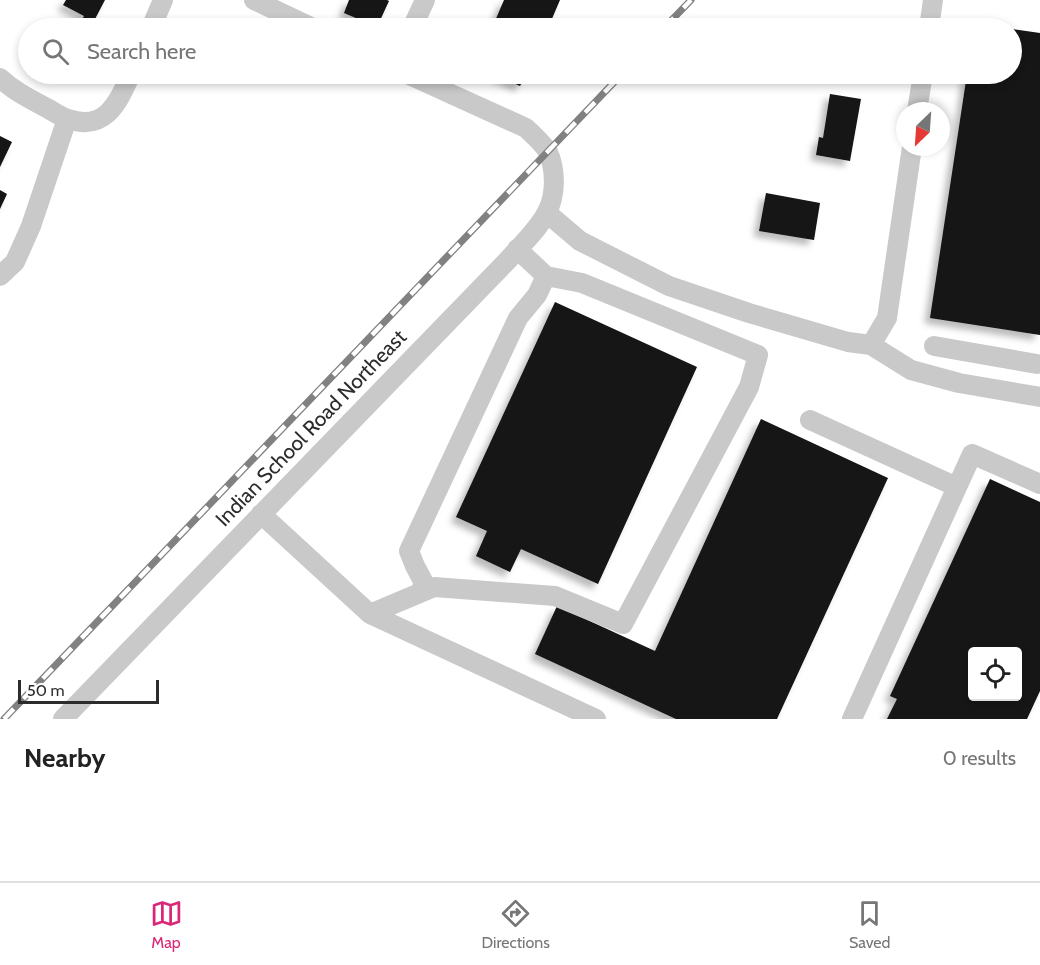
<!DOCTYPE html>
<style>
:root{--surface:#fff;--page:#f2f2f2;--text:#222;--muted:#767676;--line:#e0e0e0;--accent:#db2777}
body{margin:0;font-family:Cabin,sans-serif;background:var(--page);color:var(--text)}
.controls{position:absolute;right:18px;bottom:18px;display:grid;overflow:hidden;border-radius:6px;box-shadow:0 3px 9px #0003}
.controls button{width:54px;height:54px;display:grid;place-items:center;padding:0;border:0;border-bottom:2px solid var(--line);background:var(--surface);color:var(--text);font:30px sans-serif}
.compass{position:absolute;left:896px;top:102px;width:54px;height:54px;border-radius:50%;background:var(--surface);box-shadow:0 3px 9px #0003;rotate:205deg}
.scale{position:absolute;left:18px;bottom:15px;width:141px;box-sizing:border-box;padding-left:6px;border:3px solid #2c2c2c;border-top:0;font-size:16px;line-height:21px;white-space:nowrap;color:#2c2c2c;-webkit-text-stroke:4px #fff;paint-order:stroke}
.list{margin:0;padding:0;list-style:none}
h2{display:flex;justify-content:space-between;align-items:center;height:78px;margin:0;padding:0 24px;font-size:26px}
h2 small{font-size:20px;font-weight:400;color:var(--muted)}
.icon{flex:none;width:33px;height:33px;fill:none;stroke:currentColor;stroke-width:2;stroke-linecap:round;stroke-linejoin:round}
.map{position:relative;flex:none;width:1040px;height:719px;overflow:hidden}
.search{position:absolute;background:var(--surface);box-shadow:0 3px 9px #0003;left:18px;right:18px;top:18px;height:66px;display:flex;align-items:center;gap:15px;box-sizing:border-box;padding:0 21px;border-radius:33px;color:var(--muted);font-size:22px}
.sheet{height:162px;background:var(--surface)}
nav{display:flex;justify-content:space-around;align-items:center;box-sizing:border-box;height:84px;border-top:2px solid var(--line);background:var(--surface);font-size:16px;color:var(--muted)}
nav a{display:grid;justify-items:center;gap:3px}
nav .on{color:var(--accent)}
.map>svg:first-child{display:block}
.building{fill:#131313;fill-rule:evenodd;filter:url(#shadow)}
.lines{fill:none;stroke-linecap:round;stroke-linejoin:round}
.minor{stroke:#c9c9c9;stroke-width:20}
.rail-casing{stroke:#818181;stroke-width:7}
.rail{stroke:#fff;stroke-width:4.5;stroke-dasharray:14;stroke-linecap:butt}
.labels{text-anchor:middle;stroke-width:6;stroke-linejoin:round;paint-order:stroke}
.street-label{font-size:21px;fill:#2c2c2c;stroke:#fff}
</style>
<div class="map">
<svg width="1040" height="719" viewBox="0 0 1040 719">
<defs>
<filter id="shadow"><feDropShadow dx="-5.5" dy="5.5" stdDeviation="3" flood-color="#0004"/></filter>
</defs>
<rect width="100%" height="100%" fill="#fff"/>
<path class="building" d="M66 0H105L94 21 109 28H78L84 16 63 5Z
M349 0H387L389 1 377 27 344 13Z
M504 0H560L548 28H492Z
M975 23 1003 27V28H974Z
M1012 29 1040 33V335L930 318 967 74H1012Z
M493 74H526L520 86Z
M830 94 861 99 850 161 816 155 819 137 823 138Z
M0 136 12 142 0 167Z
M0 190 7 194 0 209Z
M766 193 820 203 814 240 759 231Z
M555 302 697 367 598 584 521 549 510 572 476 556 487 531 456 517Z
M761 419 888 478 777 719H676L535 654 557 606 655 651Z
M990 479 1040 502V691L1027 719H887L897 699 890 696ZM972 652H1018V696H972Z"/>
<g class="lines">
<path class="minor" d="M254 0 313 28
M151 28 163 0
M412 28 425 0
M929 28 933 0
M0 78C14 91 30 99 47 108 54 112 61 117 68 119 106 132 118 102 131 74
M917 111 923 74
M547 213 580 241 669 286 749 313 848 342 871 345 887 318 912 147
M0 276 15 262 31 226 67 119
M871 345 911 370 959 383 1040 397
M934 346 1037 364
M810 420 957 487
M261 514 370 614 596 719
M422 592 423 581 415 566 409 551 518 318 537 295 546 276 517 249
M370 614 434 587 555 596 623 624 749 387 758 355 582 283 546 276
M63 719 508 260C521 245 538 230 547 212 556 195 556 170 548 152 543 143 533 135 526 128L407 74
M852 719 972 454 1040 484"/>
<g class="rail-casing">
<path id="rail" d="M664 28 691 0
M4 719 622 74"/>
</g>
<use href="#rail" class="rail"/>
</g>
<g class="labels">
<g class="street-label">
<text transform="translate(311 428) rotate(-46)" y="7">Indian School Road Northeast</text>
</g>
</g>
</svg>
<div class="controls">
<button><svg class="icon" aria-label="locate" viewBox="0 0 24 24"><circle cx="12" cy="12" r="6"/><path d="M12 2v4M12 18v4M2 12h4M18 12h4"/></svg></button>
</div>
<svg class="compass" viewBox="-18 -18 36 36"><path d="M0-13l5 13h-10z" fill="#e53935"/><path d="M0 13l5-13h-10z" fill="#767676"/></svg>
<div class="scale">50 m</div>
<div class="search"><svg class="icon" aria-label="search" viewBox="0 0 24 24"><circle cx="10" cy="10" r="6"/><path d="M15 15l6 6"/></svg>Search here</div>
</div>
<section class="sheet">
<h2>Nearby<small>0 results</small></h2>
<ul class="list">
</ul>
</section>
<nav>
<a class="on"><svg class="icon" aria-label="map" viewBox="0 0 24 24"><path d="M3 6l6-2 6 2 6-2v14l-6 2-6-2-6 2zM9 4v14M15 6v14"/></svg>Map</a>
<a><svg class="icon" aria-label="directions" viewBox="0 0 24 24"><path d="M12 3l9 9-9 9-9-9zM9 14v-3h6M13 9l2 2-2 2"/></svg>Directions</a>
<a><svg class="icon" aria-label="saved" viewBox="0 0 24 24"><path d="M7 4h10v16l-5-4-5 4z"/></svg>Saved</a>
</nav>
